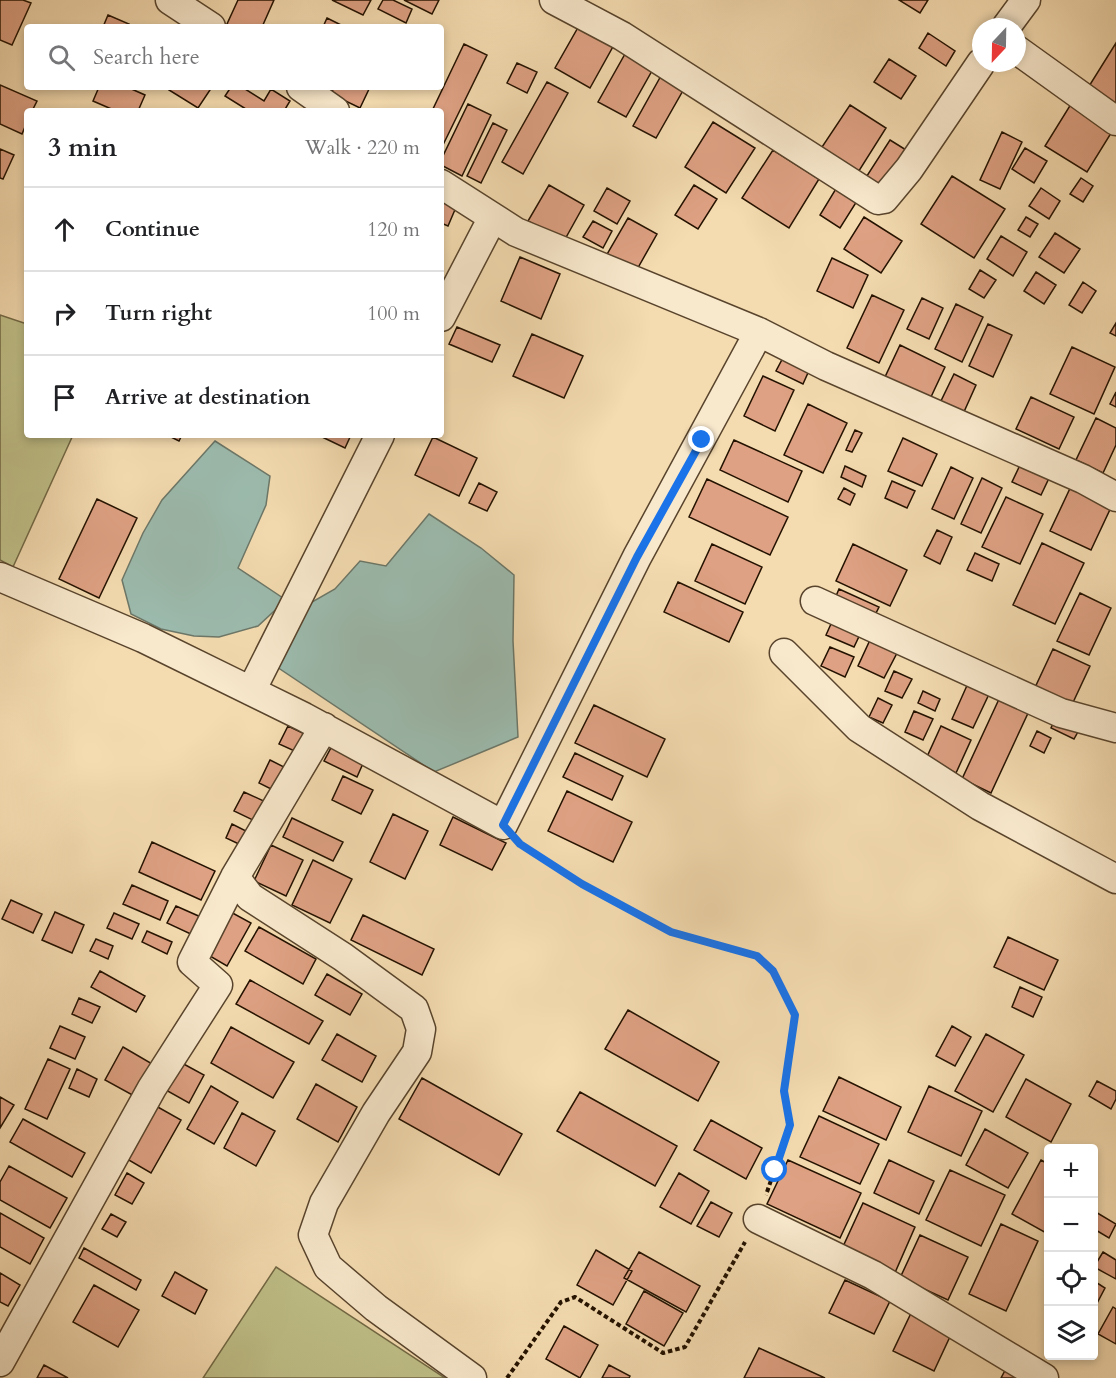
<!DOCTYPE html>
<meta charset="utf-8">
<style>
:root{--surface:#fff;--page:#f6f6f6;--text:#202124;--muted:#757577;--line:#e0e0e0}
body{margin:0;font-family:Cardo,serif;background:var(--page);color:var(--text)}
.controls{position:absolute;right:18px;bottom:18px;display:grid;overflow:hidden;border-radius:6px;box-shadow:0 3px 9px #0003}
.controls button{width:54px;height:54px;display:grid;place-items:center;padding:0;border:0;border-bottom:2px solid var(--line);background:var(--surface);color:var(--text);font:30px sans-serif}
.compass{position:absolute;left:972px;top:18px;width:54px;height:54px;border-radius:50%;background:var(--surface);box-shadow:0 3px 9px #0003;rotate:202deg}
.stop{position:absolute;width:18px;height:18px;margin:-14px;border:4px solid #1a73e8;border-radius:50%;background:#fff}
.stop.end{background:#1a73e8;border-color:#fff;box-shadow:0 2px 6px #0008}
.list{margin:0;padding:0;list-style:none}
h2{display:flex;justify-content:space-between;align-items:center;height:78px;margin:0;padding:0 24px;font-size:26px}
h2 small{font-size:20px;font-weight:400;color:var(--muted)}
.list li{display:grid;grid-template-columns:39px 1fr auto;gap:18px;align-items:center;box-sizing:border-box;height:84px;padding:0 24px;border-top:2px solid var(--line)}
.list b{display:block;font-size:22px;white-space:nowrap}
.list em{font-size:20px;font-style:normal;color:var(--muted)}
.icon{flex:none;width:33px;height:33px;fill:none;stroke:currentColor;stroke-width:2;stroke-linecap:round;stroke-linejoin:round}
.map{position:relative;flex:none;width:1116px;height:1378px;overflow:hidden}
.search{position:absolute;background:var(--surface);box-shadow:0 3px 9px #0003;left:24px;top:24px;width:420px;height:66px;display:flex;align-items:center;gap:15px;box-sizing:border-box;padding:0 21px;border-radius:6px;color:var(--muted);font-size:22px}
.panel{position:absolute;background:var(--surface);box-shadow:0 3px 9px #0003;left:24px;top:108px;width:420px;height:330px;border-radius:6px}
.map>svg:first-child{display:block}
.green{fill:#bfbf88;stroke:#726844;stroke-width:1.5}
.water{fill:#9cbbae;stroke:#6c7768;stroke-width:1.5}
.building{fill:#dea183;stroke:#241200;stroke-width:1.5}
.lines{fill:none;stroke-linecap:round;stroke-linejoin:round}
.minor-casing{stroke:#58442c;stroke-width:31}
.path{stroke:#241200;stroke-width:4;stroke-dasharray:4.5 3;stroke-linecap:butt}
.minor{stroke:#f8e8cc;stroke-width:28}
.route{stroke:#1a73e8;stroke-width:8}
</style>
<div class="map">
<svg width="1116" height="1378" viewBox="0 0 1116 1378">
<rect width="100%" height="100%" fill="#f4dbb0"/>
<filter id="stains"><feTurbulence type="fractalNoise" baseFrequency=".00333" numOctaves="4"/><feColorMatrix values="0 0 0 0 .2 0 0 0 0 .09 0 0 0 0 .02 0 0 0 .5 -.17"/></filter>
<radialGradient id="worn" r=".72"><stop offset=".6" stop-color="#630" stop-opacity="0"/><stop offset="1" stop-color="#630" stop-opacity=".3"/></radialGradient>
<path class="green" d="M0 315 27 324V435H73L13 567 0 560Z
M276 1267 445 1378H203Z"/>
<path class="water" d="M215 441 270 476 266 505 238 568 286 600 258 626 219 637 194 636 161 629 131 614 122 580 143 533 162 500Z
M429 514 481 548 514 575 513 641 518 737 434 772 277 667 305 606 335 589 360 561 386 566Z"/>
<path class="building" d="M0 0H23L31 3 12 45 0 40Z
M238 0H274L262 27H233L227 24Z
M332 0H371L363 15Z
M383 0H393L412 9 406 23 378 9Z
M404 0H439L432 14Z
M899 0H928L920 13Z
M108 15 129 24 127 27H103Z
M327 18 345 27H323Z
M580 24 615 43 590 88 555 68Z
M928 33 955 51 946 66 919 48Z
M1116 43V110L1086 91Z
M464 44 487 55 441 149V111H432Z
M625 54 653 69 626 117 598 102Z
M889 59 916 76 901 99 874 82Z
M517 63 537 72 527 93 507 83Z
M662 74 685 87 656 138 633 126Z
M547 82 568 93 523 174 502 162Z
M0 85 37 101 32 111H27V122L22 134 0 124Z
M99 87H127L145 95 138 111H116L93 101Z
M171 87H212L198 108 169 90Z
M231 87H242L264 101 271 89 290 101 284 111H249L225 96Z
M334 87H370L360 108 331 94Z
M468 104 491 115 462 176 441 165V160Z
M1071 104 1113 130 1087 172 1045 146Z
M850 105 886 128 857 174 820 150Z
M713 122 755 148 726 193 685 167Z
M493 123 507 130 481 183 467 176Z
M1002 132 1022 142 1000 189 980 180Z
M890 140 911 153 884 196 863 182Z
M1025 148 1047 161 1034 183 1012 169Z
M0 149 14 155 3 179 0 178Z
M773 150 819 179 789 228 742 198Z
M952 176 1005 209 974 258 921 224Z
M1081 178 1093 186 1083 202 1070 194Z
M549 185 584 205 564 241 528 221Z
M694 185 717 199 698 229 675 215Z
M837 187 857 201 840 228 820 215Z
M607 188 630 201 617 224 594 211Z
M1041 188 1060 201 1049 219 1029 206Z
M441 198 457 205 448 226 441 223Z
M864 217 902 241 881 273 844 249Z
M1026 217 1038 224 1030 237 1018 230Z
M628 218 657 234 635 273 606 256Z
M593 221 612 231 603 248 583 237Z
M1055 233 1080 249 1064 273 1039 257Z
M1001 236 1027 252 1013 276 987 259Z
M520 257 560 274 541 319 501 301Z
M832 258 868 275 853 308 817 291Z
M980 270 996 280 984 298 969 289Z
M1036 272 1056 285 1044 304 1024 291Z
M1083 282 1096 291 1082 313 1069 305Z
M872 295 904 310 879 363 847 348Z
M922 298 943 308 929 339 907 329Z
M956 304 983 317 962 362 935 349Z
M1116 323V336L1110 333Z
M988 324 1012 335 993 377 969 366Z
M457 327 500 345 492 362 449 344Z
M532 334 583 356 564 398 513 376Z
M900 345 945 367 930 399 885 377Z
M1072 347 1115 367 1094 414 1050 394Z
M785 354 811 366 803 384 776 371Z
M954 374 976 385 963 414 940 403Z
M763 376 794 390 775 431 744 416Z
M1116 392V407L1110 404Z
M1031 397 1074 417 1059 449 1016 429Z
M808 404 847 423 823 473 784 455Z
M1096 418 1116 428V445L1103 473 1076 460Z
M855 430 862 433 852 452 846 450Z
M167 435H182L179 441Z
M318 435H351L345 448Z
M433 437 477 458 459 496 415 475Z
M903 438 937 454 922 486 888 471Z
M734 440 802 471 788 502 720 470Z
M1021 463 1050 476 1041 495 1012 482Z
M845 466 866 476 862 487 841 477Z
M951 467 973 478 954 519 932 509Z
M982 478 1002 488 981 533 961 524Z
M707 479 788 517 770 555 689 517Z
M892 481 915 491 907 508 885 498Z
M1073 482 1114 501 1091 550 1050 531Z
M479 483 497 492 487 511 469 503Z
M844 488 855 494 850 505 838 499Z
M1006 497 1043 514 1020 564 982 547Z
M97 499 137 518 99 598 59 579Z
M937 530 952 537 940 564 924 556Z
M1042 543 1084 563 1055 624 1013 605Z
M712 544 762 567 745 604 695 581Z
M853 544 907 570 890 606 836 581Z
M975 553 999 564 992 581 967 570Z
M678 582 743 612 729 642 664 612Z
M839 589 879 607 872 621 833 603Z
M1080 593 1111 608 1089 655 1057 641Z
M835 615 863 628 854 647 826 635Z
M870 640 897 653 884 678 858 666Z
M830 647 854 657 845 677 821 666Z
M1053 649 1090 666 1069 711 1032 694Z
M894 671 912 679 902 698 885 691Z
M969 681 990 692 973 728 952 719Z
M923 691 940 699 935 711 918 703Z
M1000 697 1029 711 991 793 962 779Z
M878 698 892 705 883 723 869 717Z
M594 705 665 739 647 777 575 743Z
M914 711 933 719 923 740 905 732Z
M1056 717 1080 728 1074 739 1051 728Z
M288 726 307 735 299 753 279 744Z
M941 726 971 740 956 773 926 759Z
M1037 731 1051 738 1044 753 1030 746Z
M333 744 365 759 357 777 324 761Z
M575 753 623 776 612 800 563 777Z
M270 760 286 768 275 791 259 783Z
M343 776 373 790 361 814 332 800Z
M567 791 632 822 613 862 548 831Z
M244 792 266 802 257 822 234 811Z
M393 814 428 831 405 879 370 862Z
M453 817 506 843 492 870 440 845Z
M292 818 343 842 333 861 283 837Z
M232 824 250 833 243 846 226 838Z
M152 842 215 871 201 900 139 872Z
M271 845 303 860 286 896 254 881Z
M313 860 352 879 330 923 292 905Z
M132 885 168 901 160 920 123 904Z
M11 900 42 914 33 933 2 919Z
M176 906 203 918 195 936 167 923Z
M227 910 251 923 227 966 203 952Z
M55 912 84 925 72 953 42 940Z
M114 913 139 924 132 939 107 928Z
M363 915 434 949 422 975 351 940Z
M259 927 316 959 303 984 245 951Z
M147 931 172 942 167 954 142 942Z
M1008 937 1058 960 1044 990 994 967Z
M96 939 113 946 108 959 90 951Z
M100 971 145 996 136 1012 91 987Z
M327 974 362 994 350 1015 315 995Z
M250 980 323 1021 309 1044 236 1004Z
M1020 987 1042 997 1033 1017 1012 1007Z
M79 998 100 1007 92 1023 72 1014Z
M628 1010 719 1062 698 1101 605 1049Z
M60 1026 85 1037 75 1059 50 1048Z
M952 1026 971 1037 955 1066 936 1056Z
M231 1027 294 1062 273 1098 211 1063Z
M337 1034 376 1056 362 1082 322 1060Z
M986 1034 1024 1055 993 1112 955 1091Z
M123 1047 154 1065 136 1097 105 1080Z
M48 1059 70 1069 47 1119 25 1109Z
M180 1062 204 1075 189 1103 164 1089Z
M77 1069 97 1079 89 1097 69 1088Z
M839 1077 901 1107 886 1140 823 1111Z
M422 1078 522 1134 499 1175 399 1119Z
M1026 1079 1071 1104 1051 1142 1006 1117Z
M1097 1081 1116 1091V1099L1111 1109 1089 1096Z
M316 1084 357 1107 338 1142 297 1119Z
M211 1086 238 1102 214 1144 187 1129Z
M929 1086 982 1111 961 1156 908 1132Z
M580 1092 677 1146 655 1186 557 1131Z
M0 1097 14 1105 0 1128Z
M156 1106 181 1120 151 1173 127 1159Z
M242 1113 275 1131 256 1166 224 1148Z
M819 1116 879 1144 860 1184 800 1157Z
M23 1119 85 1153 72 1177 10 1142Z
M711 1120 762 1148 746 1179 694 1150Z
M985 1129 1028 1153 1008 1188 966 1165Z
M788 1160 861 1193 840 1238 767 1204Z
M889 1160 934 1181 919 1214 874 1193Z
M1041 1160 1048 1164V1234L1012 1214Z
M9 1166 67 1198 50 1228 0 1200V1182Z
M950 1170 1005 1195 981 1246 926 1220Z
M127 1173 144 1183 132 1204 115 1195Z
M679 1173 709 1191 691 1224 660 1207Z
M711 1202 732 1213 719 1237 697 1226Z
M863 1203 915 1227 894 1275 841 1251Z
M1094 1211 1116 1224 1109 1238 1094 1229Z
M0 1213 44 1238 30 1264 0 1247Z
M111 1214 126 1222 117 1237 102 1229Z
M1001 1224 1038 1241 1006 1311 969 1294Z
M920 1235 968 1257 948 1300 900 1278Z
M84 1248 141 1280 136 1290 79 1258Z
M596 1250 632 1271 613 1305 577 1285Z
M639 1252 700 1286 686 1312 624 1278Z
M1103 1252 1116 1260V1279L1094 1267Z
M175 1272 207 1290 195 1314 162 1296Z
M0 1273 20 1285 8 1306 0 1302Z
M845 1280 890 1301 874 1334 829 1313Z
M1094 1281 1105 1288 1094 1309Z
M94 1285 139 1310 118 1347 73 1322Z
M644 1291 683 1313 664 1346 626 1324Z
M1113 1307 1116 1309V1344L1098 1334Z
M913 1309 954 1328 934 1371 893 1351Z
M564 1326 598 1345 580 1378 546 1359Z
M759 1348 825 1378H744Z
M1009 1363 1036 1378H1001Z
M44 1365 68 1378H37Z
M609 1365 630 1376 629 1378H602Z"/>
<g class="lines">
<g class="minor-casing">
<path id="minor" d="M170 0 211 27
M554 0 622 36 878 200 884 199 909 169 981 63
M1006 27 1026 0
M1017 50 1116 121
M301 87 335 111
M441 184 516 232 759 332 826 366 1083 479 1116 497
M441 317 492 219
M0 577 143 638 304 717 503 825 637 557 759 332
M815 601 1061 713 1116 728
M784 653 859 728 980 806 1116 879
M251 691 380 435
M235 877 250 897 343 957 414 1009 421 1029 417 1052 376 1113 324 1203 313 1235 328 1267 376 1308 472 1378
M758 1219 873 1275 1044 1378
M0 1362 152 1088 218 985 192 962 235 877 324 727"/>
</g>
<path class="path" d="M522 846 582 884 671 931 757 956 773 971 795 1015 784 1091 790 1125 766 1195
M507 1378 561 1302 575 1297 663 1353 685 1347 745 1242"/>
<use href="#minor" class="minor"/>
</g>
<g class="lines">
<path class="route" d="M702 440 637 557 503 825 520 844 582 884 671 932 757 956 773 971 795 1015 784 1091 790 1125 775 1170"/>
</g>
<rect width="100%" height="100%" filter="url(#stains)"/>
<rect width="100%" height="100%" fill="url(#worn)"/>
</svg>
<div class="controls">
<button>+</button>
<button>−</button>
<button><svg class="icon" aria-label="locate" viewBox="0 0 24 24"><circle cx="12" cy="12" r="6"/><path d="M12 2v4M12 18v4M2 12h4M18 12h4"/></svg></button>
<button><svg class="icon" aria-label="layers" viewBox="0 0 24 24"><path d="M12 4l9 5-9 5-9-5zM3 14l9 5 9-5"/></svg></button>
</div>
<svg class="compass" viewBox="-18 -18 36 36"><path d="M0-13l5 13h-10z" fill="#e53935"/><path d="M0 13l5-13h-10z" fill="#757577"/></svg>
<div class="stop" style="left:775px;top:1170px"></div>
<div class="stop end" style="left:702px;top:440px"></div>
<div class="search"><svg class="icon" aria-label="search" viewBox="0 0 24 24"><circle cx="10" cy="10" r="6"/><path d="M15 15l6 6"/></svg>Search here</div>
<section class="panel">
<h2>3 min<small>Walk · 220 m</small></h2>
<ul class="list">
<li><svg class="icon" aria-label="ahead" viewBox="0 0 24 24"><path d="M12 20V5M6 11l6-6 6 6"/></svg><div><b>Continue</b></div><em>120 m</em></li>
<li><svg class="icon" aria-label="right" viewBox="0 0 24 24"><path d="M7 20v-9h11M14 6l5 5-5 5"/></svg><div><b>Turn right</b></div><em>100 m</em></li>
<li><svg class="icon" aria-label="arrive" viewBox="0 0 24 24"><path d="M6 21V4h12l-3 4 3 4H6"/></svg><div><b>Arrive at destination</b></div></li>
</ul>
</section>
</div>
